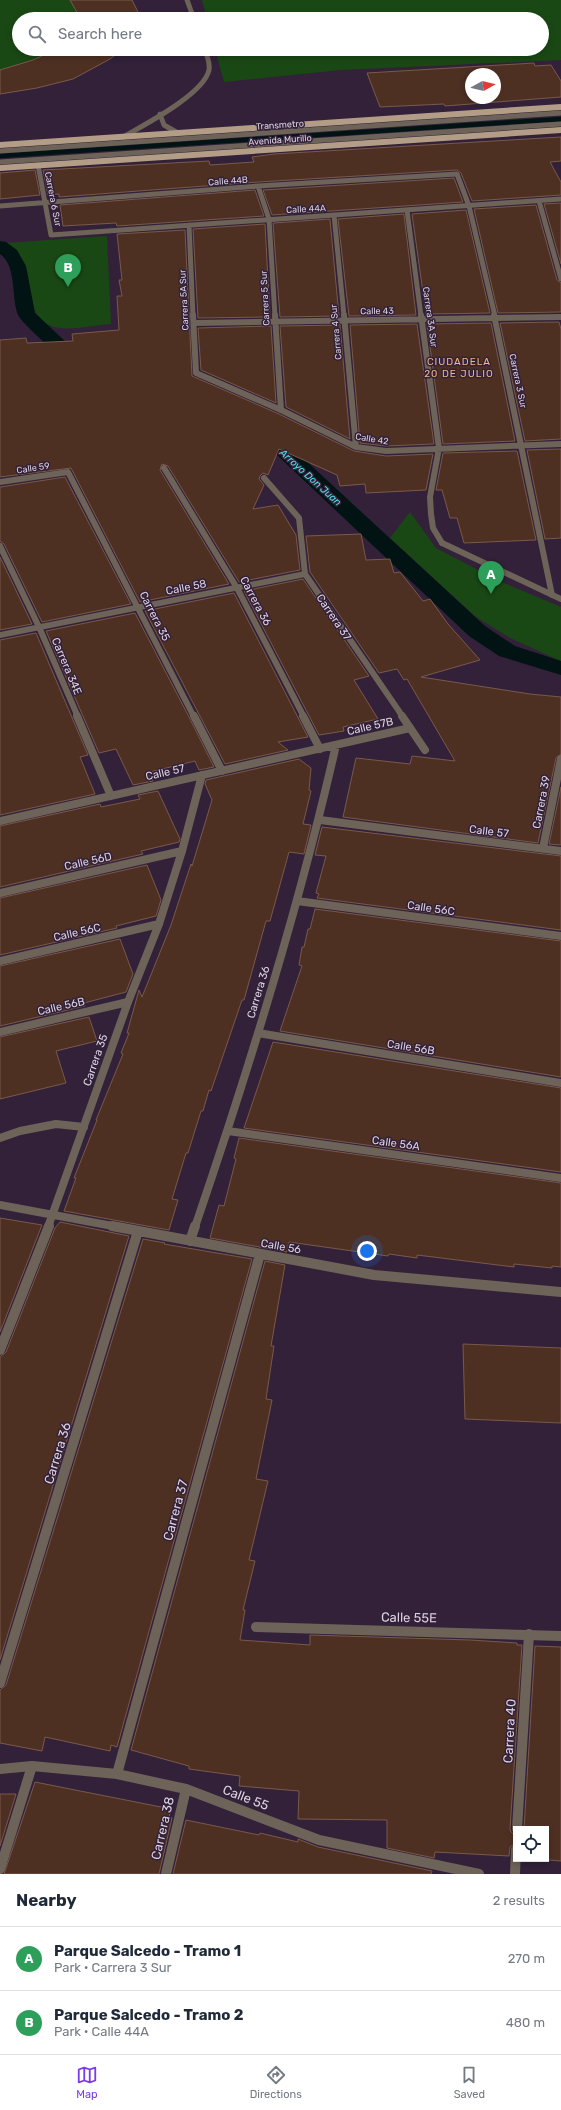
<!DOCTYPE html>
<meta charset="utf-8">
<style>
:root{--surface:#fff;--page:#f6f6f7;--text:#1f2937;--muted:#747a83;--line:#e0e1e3;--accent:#7c3aed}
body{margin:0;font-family:Rubik,sans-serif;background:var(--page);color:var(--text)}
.controls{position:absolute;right:12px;bottom:12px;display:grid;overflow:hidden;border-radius:0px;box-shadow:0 2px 6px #0003}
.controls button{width:36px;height:36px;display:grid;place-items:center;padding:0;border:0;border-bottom:1px solid var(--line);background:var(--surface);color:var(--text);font:20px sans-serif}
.compass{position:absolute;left:465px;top:68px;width:36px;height:36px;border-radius:50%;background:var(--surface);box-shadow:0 2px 6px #0003;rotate:82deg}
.you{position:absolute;left:367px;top:1251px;width:14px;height:14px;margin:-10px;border:3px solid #fff;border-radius:50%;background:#1a73e8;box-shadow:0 0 0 6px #1a73e833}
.badge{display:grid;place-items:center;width:26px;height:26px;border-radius:50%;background:var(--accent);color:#fff;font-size:13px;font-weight:700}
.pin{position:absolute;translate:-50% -33px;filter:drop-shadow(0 1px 2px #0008)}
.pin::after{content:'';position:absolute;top:21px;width:14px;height:12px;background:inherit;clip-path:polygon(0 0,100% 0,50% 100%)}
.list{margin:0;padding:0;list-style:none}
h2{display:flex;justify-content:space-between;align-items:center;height:52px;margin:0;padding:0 16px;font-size:17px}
h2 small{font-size:13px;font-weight:400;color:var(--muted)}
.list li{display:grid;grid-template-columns:26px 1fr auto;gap:12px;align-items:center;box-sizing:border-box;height:64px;padding:0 16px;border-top:1px solid var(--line)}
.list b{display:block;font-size:15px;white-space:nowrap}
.list p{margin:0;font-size:13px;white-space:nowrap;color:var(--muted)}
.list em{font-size:13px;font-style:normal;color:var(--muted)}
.icon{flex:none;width:22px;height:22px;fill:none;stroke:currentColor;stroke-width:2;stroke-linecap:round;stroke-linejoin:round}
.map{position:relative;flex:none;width:561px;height:1874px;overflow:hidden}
.search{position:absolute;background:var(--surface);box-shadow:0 2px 6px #0003;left:12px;right:12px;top:12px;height:44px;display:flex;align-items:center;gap:10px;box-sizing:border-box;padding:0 14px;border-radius:22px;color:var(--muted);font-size:15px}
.sheet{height:180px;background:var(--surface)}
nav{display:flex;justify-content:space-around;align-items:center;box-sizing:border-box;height:56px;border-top:1px solid var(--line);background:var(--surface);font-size:11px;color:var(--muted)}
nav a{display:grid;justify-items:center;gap:2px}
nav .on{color:var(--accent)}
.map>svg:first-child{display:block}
.green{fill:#1a4814}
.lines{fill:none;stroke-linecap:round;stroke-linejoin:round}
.stream{stroke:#021314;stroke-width:4.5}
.canal{fill:#021314;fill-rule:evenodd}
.building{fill:#4e3023;stroke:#7a594b;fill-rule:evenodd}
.service-far3{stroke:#6e6358;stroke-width:5}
.service-far2{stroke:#6e6358;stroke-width:6}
.service-far1{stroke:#6e6358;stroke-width:8}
.service{stroke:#6e6358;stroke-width:10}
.minor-far3{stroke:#6e6358;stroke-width:5}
.minor-far2{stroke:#6e6358;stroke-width:6}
.minor-far1{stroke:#6e6358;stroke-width:8}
.minor{stroke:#6e6358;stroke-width:10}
.primary{stroke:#b39d86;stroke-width:6}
.labels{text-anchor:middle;stroke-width:3;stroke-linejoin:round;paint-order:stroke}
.far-street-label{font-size:9px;fill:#dcd1e1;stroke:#322139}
.far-neighbourhood-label{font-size:10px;letter-spacing:1px;fill:#f3b281;stroke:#322139}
.far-water-label{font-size:10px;font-style:italic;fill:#52e2ec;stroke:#322139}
.street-label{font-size:11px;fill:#dcd1e1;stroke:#322139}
.near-street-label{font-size:13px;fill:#dcd1e1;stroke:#322139}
</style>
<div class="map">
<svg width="561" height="1874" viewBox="0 0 561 1874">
<rect width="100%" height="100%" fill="#322139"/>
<path class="green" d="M0 0H132L139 14V19H19V49H123C83 79 48 87 0 94Z
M202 0H561V60L340 70 224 82 215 49H542V19H207Z
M107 236 111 324C95 325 76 330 59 328 27 324 30 284 20 262 16 254 11 249 5 243Z
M410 512 436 548 499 581 561 607V661L512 639 476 617 390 538Z"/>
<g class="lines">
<path class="stream" d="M0 156 561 119"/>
<path class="canal" d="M0 241 6 242 17 250 26 266 35 313 86 361 89 365 86 369 80 370 74 369C64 360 22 324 18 315 11 297 17 266 0 254Z
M254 433 291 447 485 626 515 646 561 661V675L499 656 469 636 277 455 247 443 244 439 247 435Z"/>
</g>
<path class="building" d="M70 0H132L139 14V19H78L79 16Z
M57 49H123L110 59 73 79 37 88 0 94V70L33 60Z
M534 63 535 66 551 65 561 81V97L445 106 444 104 380 107 367 73ZM471 74H495V98H471Z
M561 137V161L550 162 561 182V195L472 201 461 173 457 170 258 182 59 197V194L48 195 43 170 209 161 210 165 254 162 252 157 274 154Z
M35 170 40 195 0 199V173Z
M454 178 463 202 272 215 263 190Z
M255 190 264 216 117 226 116 223 63 226 60 205Z
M561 203V264L544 204Z
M536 205 557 280 561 283V312L498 313 474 209Z
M466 210 490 313 426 314 412 214Z
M404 214 416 315 349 316 338 219Z
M330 219 339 316 280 317 273 223Z
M265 224 270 317 198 318 193 229Z
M185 230 192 376 279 414 354 451 386 456 433 454 426 490 366 493 365 484 340 486 337 475 279 449 268 475 263 473 260 476 259 479 264 485 253 509 278 505 296 535 300 570 239 582 168 466 162 464 160 470 229 584 140 602 71 468 0 477V340L26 338 27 343 73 341 72 334 119 330 117 296H122L119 280H122L117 234Z
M559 322 561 329V439L525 441 500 323Z
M491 323 515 441 443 444 427 324Z
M417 324 434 444 386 446 360 443 350 325Z
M340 325 350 439 286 407 280 326Z
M271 326 276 403 201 370 198 328Z
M561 449V538L545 539 527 450Z
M517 451 536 540 464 543 457 518H450L442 490H436L443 453Z
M65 477 131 604 42 622 4 544 0 541V487Z
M361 534 366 560 390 559 394 573 400 572 423 601 430 599 448 624 480 660 421 677 530 694 561 697V754L556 758 538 843 343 817 356 758 410 764 412 756 455 761 407 679 404 680 397 669 379 673 310 572 306 536Z
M0 557 32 624 0 630Z
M303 579 369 676 354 680 378 719 343 727 344 731 319 735 244 591Z
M234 593 308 737 278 742 288 750 225 764 145 611Z
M135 613 189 717 214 767 199 770 195 761 150 772 153 781 133 785 116 749 99 753 46 631Z
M36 633 88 755 80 757 95 794 0 815V640Z
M299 759 311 768 309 790 311 791 303 824 311 825 304 854 289 852 270 921H266L244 1000H242L211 1091 209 1090 203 1111H201L188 1153H186L172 1199 178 1200 169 1230 64 1211 76 1178H74L97 1120H96L123 1054 121 1053 129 1033H127L139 990 142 997 171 925 191 864 192 866 212 800 205 784 206 780Z
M561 787V845L549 844Z
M158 791 180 839 179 842 141 851 143 854 0 887V826L100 804 101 807 140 799 138 795Z
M322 827 561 856V930L317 898 319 894 316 893 326 856 315 855Z
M147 865 161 900 156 916 116 926 117 928 0 955V898Z
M315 909 561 941V1077L280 1031 302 966 299 965 302 947H304L308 929H310Z
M120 939 133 974 126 992 84 1003 85 1006 0 1026V966Z
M89 1017 97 1041 56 1051 66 1083 0 1099V1037Z
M273 1042 561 1088V1172L244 1128Z
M239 1138 561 1183V1267L552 1266V1268L514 1264V1267L417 1255V1258L389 1254 388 1256 289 1242 287 1252 210 1238 219 1205 224 1206 236 1159 234 1158Z
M0 1218 42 1225 0 1332Z
M60 1222 129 1236 0 1660V1357L6 1352 55 1228Z
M143 1239 165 1243 164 1244 252 1259 117 1747 111 1745 110 1751 45 1737 42 1751 0 1743V1690L6 1685Z
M265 1261 285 1265 271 1346H274L266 1399 272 1400 256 1479 268 1481 249 1560 255 1561 243 1610H245L240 1640 310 1645V1635L470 1640 517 1643V1645H522L510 1829 511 1832 516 1836V1843L510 1847 509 1856 435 1852 434 1858 387 1848V1820L298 1819 299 1791 239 1786 240 1776 189 1769V1766L131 1750Z
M463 1344 561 1348V1423L465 1419Z
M535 1646 561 1647V1861L536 1859H546V1829H524Z
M35 1782 171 1809 169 1817 172 1818 159 1874H4Z
M0 1794H16L0 1846Z
M186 1820 259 1835 260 1833 298 1842V1839L318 1847 432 1871 431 1874H173Z"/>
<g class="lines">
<path class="service-far3" d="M0 151 561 113
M0 162 561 124"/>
<path class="service-far2" d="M164 468 237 588 304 717
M264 478 299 518 305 574 403 717
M442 543 561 599"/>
<path class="service-far1" d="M303 716 320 749
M402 716 425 750
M320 820 561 851
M543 848 561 759
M0 1138 20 1131 56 1124 84 1127"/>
<path class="service" d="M256 1627 561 1636"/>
<path class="minor-far3" d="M187 0 194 19
M160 114 164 125 178 133
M123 137C144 125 204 94 209 70 210 63 207 55 204 49
M38 165 51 235 561 199
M258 186 269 219 275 316
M539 201 561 279
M0 206 258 186 457 174 469 206 495 316
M407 210 421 316
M334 215 344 316
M189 225 193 316"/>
<path class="minor-far2" d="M193 315 196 373 281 410 356 447 386 451 561 444
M275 315 281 410
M344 315 356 447
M421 315 439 448 430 497 431 514 433 528 442 543
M494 315 552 595
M194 323 561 317
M0 482 68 472 194 717
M0 546 39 627 78 717
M0 635 305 574"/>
<path class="minor-far1" d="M77 716 111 796
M194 716 222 771
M0 821 410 728
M0 893 182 851
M297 901 561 936
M0 961 159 924
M0 1032 128 1002
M258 1033 561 1083
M228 1131 561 1178
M0 1205 118 1227
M48 1227 128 1002 159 924 182 851 202 775
M195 1227C249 1069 299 908 336 745"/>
<path class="minor" d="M112 1226 374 1275 561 1292
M190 1241 195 1226
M0 1350 49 1226
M0 1683 138 1231
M0 1769 32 1766 117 1774 186 1789 319 1840 479 1874
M117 1774 260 1254
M517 1829 529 1634
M0 1869 32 1766
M166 1874 186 1789
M515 1874 516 1850"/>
<path class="primary" d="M0 145 561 107
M0 168 561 130"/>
</g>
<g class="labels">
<g class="far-street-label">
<text transform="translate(280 125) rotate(-4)" y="3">Transmetro</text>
<text transform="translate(280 140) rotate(-4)" y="3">Avenida Murillo</text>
<text transform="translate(228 181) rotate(-4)" y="3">Calle 44B</text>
<text transform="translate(53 199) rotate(79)" y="3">Carrera 6 Sur</text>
<text transform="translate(306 209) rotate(-3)" y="3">Calle 44A</text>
<text transform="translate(265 298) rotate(-93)" y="3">Carrera 5 Sur</text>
<text transform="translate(184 300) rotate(-93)" y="3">Carrera 5A Sur</text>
<text transform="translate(377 311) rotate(-1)" y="3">Calle 43</text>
<text transform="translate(430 317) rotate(82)" y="3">Carrera 3A Sur</text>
<text transform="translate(336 332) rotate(-95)" y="3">Carrera 4 Sur</text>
<text transform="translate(518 381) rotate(78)" y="3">Carrera 3 Sur</text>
<text transform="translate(372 439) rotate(9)" y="3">Calle 42</text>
<text transform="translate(33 468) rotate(-9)" y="3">Calle 59</text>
</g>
<g class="far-neighbourhood-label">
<text x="459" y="365">CIUDADELA<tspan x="459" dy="12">20 DE JULIO</tspan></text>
</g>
<g class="far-water-label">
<text transform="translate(311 477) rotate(42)" y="4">Arroyo Don Juan</text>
</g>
<g class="street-label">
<text transform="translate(186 587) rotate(-11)" y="4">Calle 58</text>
<text transform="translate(256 601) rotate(62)" y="4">Carrera 36</text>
<text transform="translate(155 616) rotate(63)" y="4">Carrera 35</text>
<text transform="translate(334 617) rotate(56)" y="4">Carrera 37</text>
<text transform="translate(67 666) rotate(67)" y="4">Carrera 34E</text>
<text transform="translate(370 726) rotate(-13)" y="4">Calle 57B</text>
<text transform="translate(165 772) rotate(-13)" y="4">Calle 57</text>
<text transform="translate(541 802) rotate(-79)" y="4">Carrera 39</text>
<text transform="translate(489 831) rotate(7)" y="4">Calle 57</text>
<text transform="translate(88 861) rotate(-13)" y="4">Calle 56D</text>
<text transform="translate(431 908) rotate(8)" y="4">Calle 56C</text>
<text transform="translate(77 932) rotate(-13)" y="4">Calle 56C</text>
<text transform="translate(258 992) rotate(-73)" y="4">Carrera 36</text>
<text transform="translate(61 1006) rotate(-13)" y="4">Calle 56B</text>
<text transform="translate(411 1047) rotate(9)" y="4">Calle 56B</text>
<text transform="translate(95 1060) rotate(-71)" y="4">Carrera 35</text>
<text transform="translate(396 1143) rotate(8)" y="4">Calle 56A</text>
<text transform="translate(281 1246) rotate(10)" y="4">Calle 56</text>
</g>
<g class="near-street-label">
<text transform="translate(57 1453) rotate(-73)" y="5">Carrera 36</text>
<text transform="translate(175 1510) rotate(-75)" y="5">Carrera 37</text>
<text transform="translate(409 1617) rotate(1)" y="5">Calle 55E</text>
<text transform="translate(509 1731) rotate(-87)" y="5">Carrera 40</text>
<text transform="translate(246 1797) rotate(21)" y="5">Calle 55</text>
<text transform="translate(162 1828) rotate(-77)" y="5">Carrera 38</text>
</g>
</g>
</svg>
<div class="controls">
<button><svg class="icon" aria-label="locate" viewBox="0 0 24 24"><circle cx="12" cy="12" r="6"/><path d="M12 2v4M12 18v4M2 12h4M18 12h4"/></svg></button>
</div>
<svg class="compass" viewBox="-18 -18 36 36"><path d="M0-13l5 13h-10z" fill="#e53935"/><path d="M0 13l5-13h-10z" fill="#747a83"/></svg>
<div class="you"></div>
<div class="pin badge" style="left:491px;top:594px;background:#2e9e5b">A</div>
<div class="pin badge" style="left:68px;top:287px;background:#2e9e5b">B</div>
<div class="search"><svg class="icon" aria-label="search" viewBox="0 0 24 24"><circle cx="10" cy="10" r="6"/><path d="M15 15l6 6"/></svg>Search here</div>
</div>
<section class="sheet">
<h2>Nearby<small>2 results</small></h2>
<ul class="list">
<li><span class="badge" style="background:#2e9e5b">A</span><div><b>Parque Salcedo - Tramo 1</b><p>Park · Carrera 3 Sur</p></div><em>270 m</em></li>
<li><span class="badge" style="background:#2e9e5b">B</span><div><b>Parque Salcedo - Tramo 2</b><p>Park · Calle 44A</p></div><em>480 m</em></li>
</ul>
</section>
<nav>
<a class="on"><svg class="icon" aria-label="map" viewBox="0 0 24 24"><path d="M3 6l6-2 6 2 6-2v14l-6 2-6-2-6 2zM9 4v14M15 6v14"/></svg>Map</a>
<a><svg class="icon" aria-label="directions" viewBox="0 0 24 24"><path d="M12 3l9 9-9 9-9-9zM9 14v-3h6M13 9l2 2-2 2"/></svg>Directions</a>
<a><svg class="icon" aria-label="saved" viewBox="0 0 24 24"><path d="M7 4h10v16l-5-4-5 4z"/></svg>Saved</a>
</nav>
